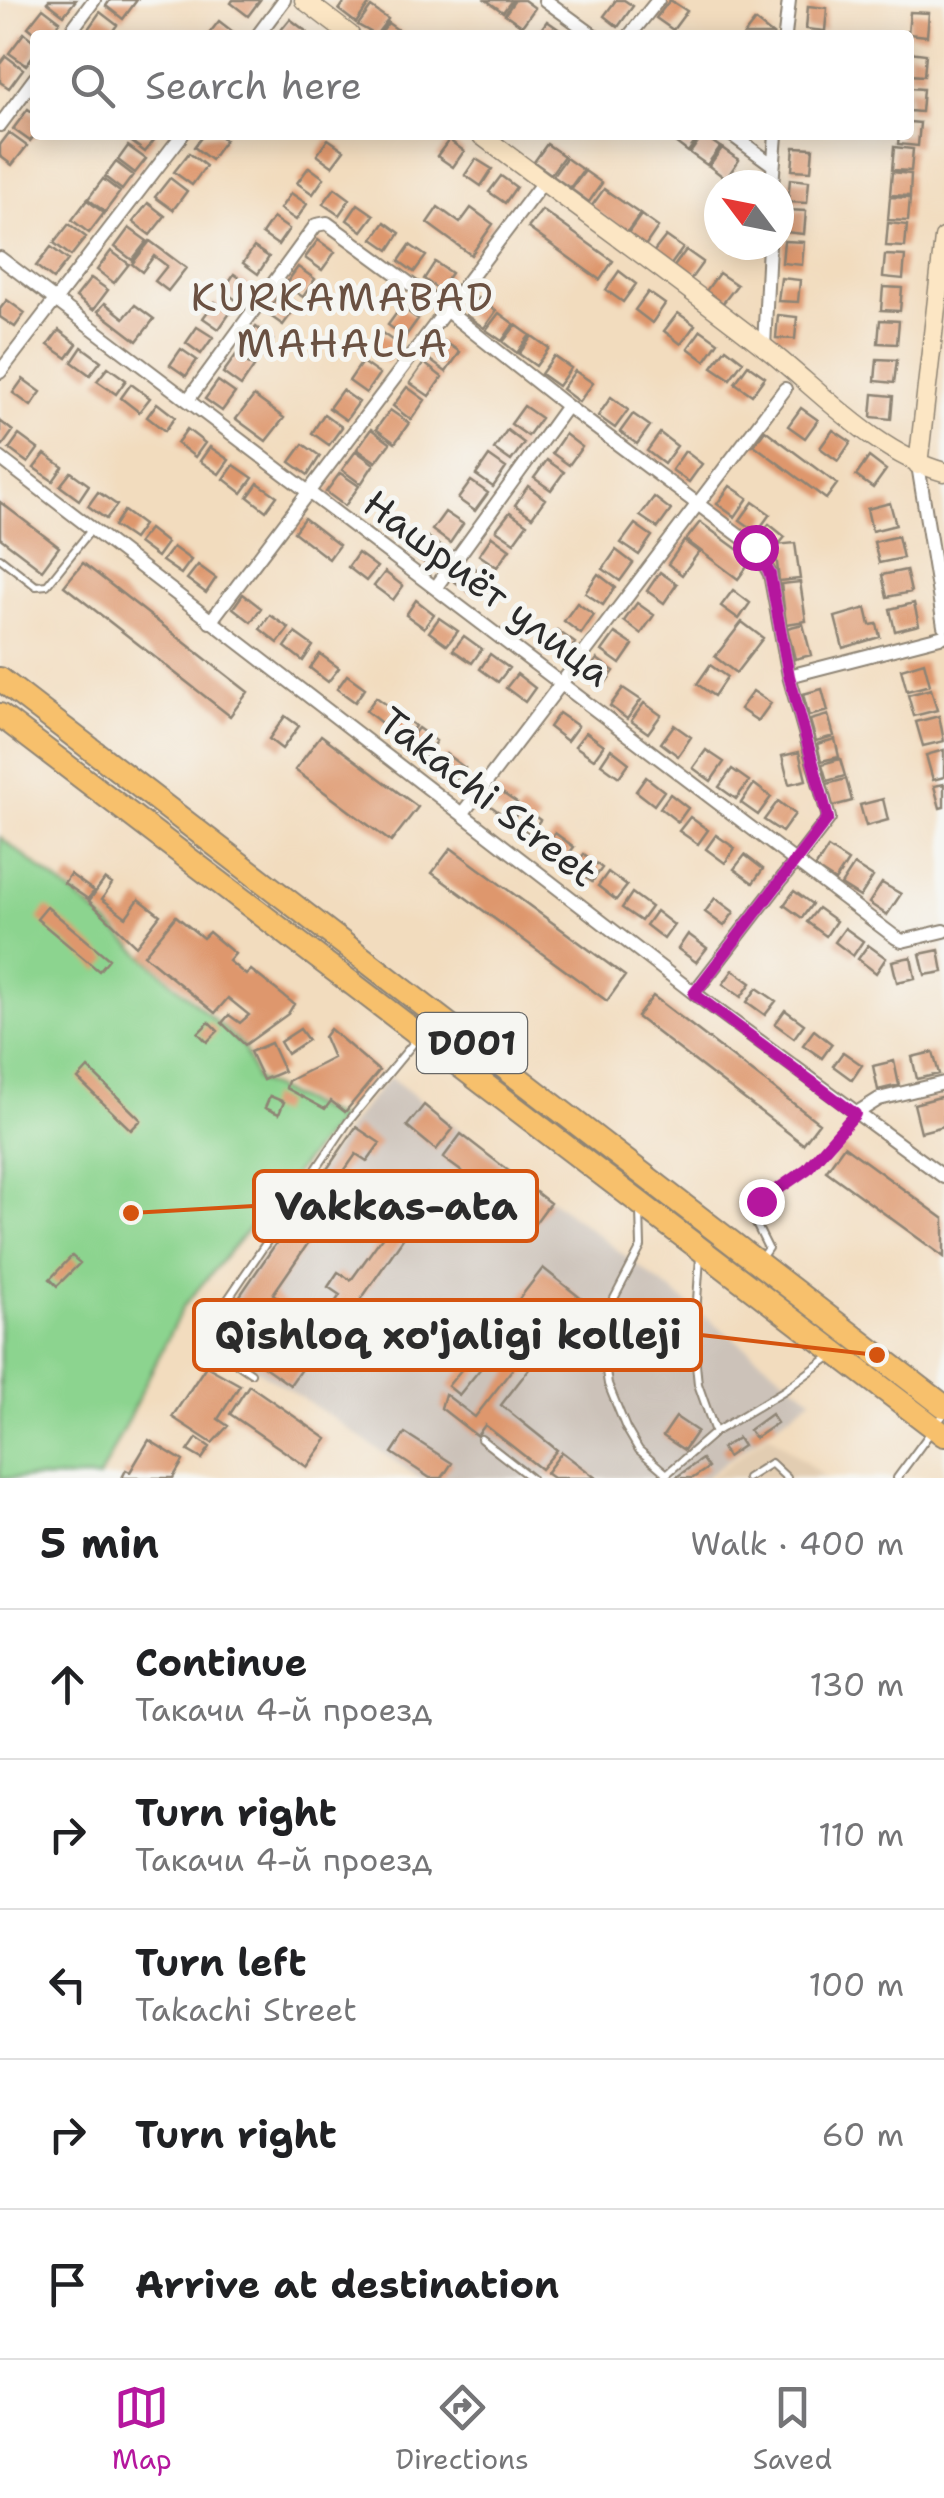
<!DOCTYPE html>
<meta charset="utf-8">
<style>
:root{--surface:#fff;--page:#f6f6f6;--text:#202124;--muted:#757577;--line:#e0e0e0;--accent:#b5179e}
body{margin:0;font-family:"Shantell Sans",sans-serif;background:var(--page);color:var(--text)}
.compass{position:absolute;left:704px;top:170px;width:90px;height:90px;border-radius:50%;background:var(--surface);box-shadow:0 5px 25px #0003;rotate:302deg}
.stop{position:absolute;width:30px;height:30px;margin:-22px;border:8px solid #b5179e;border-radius:50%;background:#fff}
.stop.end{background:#b5179e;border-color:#fff;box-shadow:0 2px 10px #0008}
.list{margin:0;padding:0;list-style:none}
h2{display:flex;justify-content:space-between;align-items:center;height:130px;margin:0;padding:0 40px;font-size:42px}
h2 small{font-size:32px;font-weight:400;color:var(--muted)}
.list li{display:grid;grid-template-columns:65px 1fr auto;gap:30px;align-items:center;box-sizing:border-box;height:150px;padding:0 40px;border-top:2px solid var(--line)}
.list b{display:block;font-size:38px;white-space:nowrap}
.list p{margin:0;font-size:32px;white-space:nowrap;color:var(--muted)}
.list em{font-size:32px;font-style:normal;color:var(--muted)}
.icon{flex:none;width:55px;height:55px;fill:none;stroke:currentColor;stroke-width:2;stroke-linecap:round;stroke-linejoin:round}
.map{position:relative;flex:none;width:944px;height:1478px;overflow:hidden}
.search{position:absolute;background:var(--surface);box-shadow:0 5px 25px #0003;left:30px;right:30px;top:30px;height:110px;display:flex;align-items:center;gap:25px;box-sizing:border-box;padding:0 35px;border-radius:10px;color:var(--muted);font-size:38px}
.sheet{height:880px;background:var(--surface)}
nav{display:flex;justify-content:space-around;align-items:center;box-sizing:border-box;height:140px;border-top:2px solid var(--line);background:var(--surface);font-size:28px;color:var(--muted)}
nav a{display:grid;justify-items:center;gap:5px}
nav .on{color:var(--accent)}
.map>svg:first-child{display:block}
.built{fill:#e2cdb2}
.industrial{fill:#ccc2b9}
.green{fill:#8cd48f;stroke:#5c805d;stroke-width:2.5}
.building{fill:#de976d}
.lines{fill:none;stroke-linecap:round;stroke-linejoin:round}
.lane-casing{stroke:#8e8474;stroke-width:10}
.street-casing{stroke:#8e8474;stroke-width:16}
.secondary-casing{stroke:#8e8474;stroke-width:21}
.highway-casing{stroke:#8e8474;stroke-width:26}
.lane{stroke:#fff;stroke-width:6}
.street{stroke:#fff;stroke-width:12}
.secondary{stroke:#fce6c4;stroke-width:18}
.highway{stroke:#f7c06c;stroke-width:22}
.route{stroke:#b5179e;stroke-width:12}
.labels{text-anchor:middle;stroke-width:10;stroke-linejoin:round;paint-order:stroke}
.shield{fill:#f6f6f2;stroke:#686867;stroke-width:2.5}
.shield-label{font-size:35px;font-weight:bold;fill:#2b2b2b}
.street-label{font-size:38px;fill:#2b2b2b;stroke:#f6f6f2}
.neighbourhood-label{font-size:40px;letter-spacing:2.5px;fill:#6a5142;stroke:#f6f6f2}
.leader{fill:none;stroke:#d5540f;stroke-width:4}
.callout-dot{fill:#d5540f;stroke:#f6f6f2;stroke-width:4}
.callout{fill:#f6f6f2;stroke:#d5540f;stroke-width:4}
.callout-label{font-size:40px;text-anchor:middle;font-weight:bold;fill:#2b2b2b}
</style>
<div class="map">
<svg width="944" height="1478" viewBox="0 0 944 1478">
<rect width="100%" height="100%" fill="#f6f6f2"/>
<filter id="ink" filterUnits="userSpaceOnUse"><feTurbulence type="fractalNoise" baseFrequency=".01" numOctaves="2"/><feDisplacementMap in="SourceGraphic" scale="20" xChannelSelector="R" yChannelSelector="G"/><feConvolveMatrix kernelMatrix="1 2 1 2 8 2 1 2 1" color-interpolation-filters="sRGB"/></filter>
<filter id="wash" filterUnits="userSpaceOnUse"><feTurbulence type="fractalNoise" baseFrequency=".0048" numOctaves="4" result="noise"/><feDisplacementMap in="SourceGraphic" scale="40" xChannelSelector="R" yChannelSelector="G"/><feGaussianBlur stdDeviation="2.25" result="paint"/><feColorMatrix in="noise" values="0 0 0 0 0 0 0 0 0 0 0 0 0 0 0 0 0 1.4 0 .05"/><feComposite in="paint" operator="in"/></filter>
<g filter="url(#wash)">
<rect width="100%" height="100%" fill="#f2dcbe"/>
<path class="built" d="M769 1434 826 1478H710Z"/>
<path class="industrial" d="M390 1077 812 1398 705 1478H419L324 1412 206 1338 355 1118Z"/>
<path class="green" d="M0 837 88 906 243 1046 256 1080 340 1119 183 1307 99 1478H0Z"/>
<g id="blocks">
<path class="building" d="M49 0H76L64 15 47 2Z
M110 0H137L123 19 106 6Z
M233 0H260L248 16 231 3Z
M346 0H363L369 4 356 23 339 10Z
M486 0H512L503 12Z
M515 0H524L535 8 522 26 505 14Z
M616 0H624L633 6 618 27 604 16Z
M670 0 687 11 673 30 656 18Z
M808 6 827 8 825 31 806 29Z
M371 7 388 19 376 35 358 25Z
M43 8 60 21 49 35H38L28 27Z
M100 12 117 25 110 35H90L86 32Z
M910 12 929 13 927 36 908 34Z
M290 19 307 32 304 35H277Z
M219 21 237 35H208Z
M547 21 567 35H537Z
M755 21 773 35H744Z
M388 23 405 35H379Z
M24 33 35 42V53L26 65 9 53Z
M909 52 926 54 924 76 909 75Z
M6 56 23 69 9 88 0 82V64Z
M909 88 923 89 921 112 909 111Z
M28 109 35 114V135L30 141 13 129Z
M909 122 920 123 918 146 898 144 899 135H909Z
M9 133 27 146 12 165 0 156V145Z
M131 135H158L145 152 128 139Z
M203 135H219L225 140 211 160 194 147Z
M674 135H700L688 152 671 139Z
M703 135 720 147 707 165 690 153Z
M328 139 344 150 332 166 317 155Z
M449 140 464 151 453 167 437 156Z
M547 144 564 156 551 174 534 162Z
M128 146 146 159 135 173 118 160Z
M794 147 813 148 811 171 792 170Z
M894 147 913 149 911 171 892 170Z
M722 148 739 160 726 179 709 166Z
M189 153 206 166 192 185 174 172Z
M566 158 583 170 570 188 553 176Z
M476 159 492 169 481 186 465 175Z
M116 162 133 175 122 190 105 177Z
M309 167 324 178 313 194 297 183Z
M585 171 602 183 589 202 571 189Z
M892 172 911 174 910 196 890 195Z
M501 176 516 187 505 203 489 192Z
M170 178 187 191 173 210 155 197Z
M103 179 120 192 105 212 88 199Z
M790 179 809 181 807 203 788 202Z
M335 188 350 199 339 215 323 204Z
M604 189 640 214 627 232 591 207Z
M291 193 307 204 296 220 280 209Z
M890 197 910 198 908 221 888 220Z
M87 200 104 213 89 233 72 220Z
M148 203 165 216 150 235 133 222Z
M358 204 374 215 362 231 347 220Z
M438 207 460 223 471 208 493 224 471 255 427 223Z
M542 210 613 261 600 280 528 228Z
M787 210 806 211 804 234 785 232Z
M641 215 658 227 645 246 628 233Z
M273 218 289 229 278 245 262 234Z
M385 222 400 233 389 250 373 239Z
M888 223 907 225 905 247 886 246Z
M69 224 86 237 71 256 54 243Z
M129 228 147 241 132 260 115 247Z
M666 236 683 248 670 266 652 254Z
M318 240 335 252 322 270 305 258Z
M150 241 186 268 168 291 155 281 167 266 154 256 142 272 132 264Z
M784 241 804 242 802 265 782 263Z
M410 245 426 256 414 272 399 261Z
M51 247 68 260 53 279 36 266Z
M254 247 269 257 258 274 243 263Z
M686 250 703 262 690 280 673 268Z
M111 251 129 264 114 283 97 270Z
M885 255 905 256 903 279 883 277Z
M435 262 451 273 439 290 424 279Z
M298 267 315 279 303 297 285 285Z
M619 271 636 284 623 302 606 290Z
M719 273 737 285 723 303 706 291Z
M234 274 250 285 239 302 223 291Z
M91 278 108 290 93 310 76 297Z
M781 278 800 280 798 302 778 301Z
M883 287 902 288 900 311 881 310Z
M648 292 665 304 652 323 635 310Z
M279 294 296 307 283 325 266 313Z
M478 298 496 311 484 328 466 315Z
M7 300 25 313 15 327 0 317V309Z
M215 302 230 313 219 329 203 318Z
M105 303 124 318 135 305 154 319 137 341 98 311Z
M401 307 418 319 405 337 388 325Z
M499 313 514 324 502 341 486 330Z
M678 313 695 325 681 344 664 331Z
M778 315 797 317 795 339 776 338Z
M880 320 899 321 897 344 878 343Z
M516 325 530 335 517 353 503 342Z
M197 327 213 337 201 354 186 343Z
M256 327 273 340 260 358 243 346Z
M59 330 77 344 67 358 48 345Z
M701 330 718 342 705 361 688 348Z
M382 333 399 345 387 363 370 351Z
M532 336 549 348 536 366 519 354Z
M441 339 460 352 446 372 427 358Z
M82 347 101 361 90 375 72 362Z
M726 348 743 361 730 379 712 367Z
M181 349 197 360 186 376 170 365Z
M236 355 254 367 241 386 223 373Z
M554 356 571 368 558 386 541 374Z
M877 359 897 360 894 383 875 381Z
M362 362 379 374 366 393 349 381Z
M424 363 442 377 429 396 410 383Z
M748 365 765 377 752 395 735 383Z
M108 367 126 380 116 394 97 381Z
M575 371 593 383 579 402 562 389Z
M23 379 41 392 31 406 13 393Z
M218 381 235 393 222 411 205 399Z
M131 384 150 398 139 412 121 398Z
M407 387 425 400 411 420 393 406Z
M342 390 359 402 346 420 329 408Z
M873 394 893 396 891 419 871 417Z
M254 396 284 418 266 441 236 419Z
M611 397 628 410 615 428 598 416Z
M157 403 175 417 165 431 147 417Z
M524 406 541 418 528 436 511 424Z
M801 408 818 420 805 438 788 426Z
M390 410 409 423 395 443 376 429Z
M324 414 342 427 329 445 312 433Z
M633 414 650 426 637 444 620 432Z
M0 421 13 431 3 445 0 443Z
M187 429 205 443 195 457 177 443Z
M371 429 390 443 376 462 357 449Z
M507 430 524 443 511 461 494 449Z
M765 430 837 484 826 499 754 445Z
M833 430 851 442 838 461 820 448Z
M660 433 677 446 664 464 647 451Z
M565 434 582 447 569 465 552 453Z
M19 435 38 449 28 463 9 449Z
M303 444 320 456 308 475 290 462Z
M210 447 229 460 219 474 200 461Z
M356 451 374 464 361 484 342 470Z
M685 451 702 464 689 482 672 470Z
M45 454 63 467 53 481 34 468Z
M489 456 506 468 493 487 476 475Z
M869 457 886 470 873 488 856 476Z
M547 460 564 472 551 490 534 478Z
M234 465 253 478 242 493 224 479Z
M71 472 89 485 79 500 60 486Z
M340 473 359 486 345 506 326 492Z
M471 481 488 493 475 511 458 499Z
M258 483 277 496 266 511 248 497Z
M528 486 545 499 532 517 515 505Z
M730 486 748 498 735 517 717 504Z
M98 492 117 505 106 519 88 506Z
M654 497 671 510 658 528 640 516Z
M0 502 59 547 42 570 0 538Z
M753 502 770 514 757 532 740 520Z
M890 503 896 525 872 531 867 509Z
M124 511 143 525 133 539 114 526Z
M445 512 463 524 450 543 432 530Z
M510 512 527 524 514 542 496 530Z
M304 518 339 545 329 559 294 532Z
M700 522 752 560 738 579 686 540Z
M635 524 652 536 639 555 621 543Z
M769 524 785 537 780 543 763 531Z
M149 529 167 543 157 557 138 543Z
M492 536 510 549 497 567 479 555Z
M898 536 903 558 879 563 874 542Z
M428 537 445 550 432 568 415 556Z
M684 541 699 552 682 575 668 564Z
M795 543 800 579 779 581 775 545Z
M173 547 191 560 181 574 162 561Z
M616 550 633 563 620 581 603 569Z
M358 553 377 567 366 581 348 567Z
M83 563 248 692 230 716 64 586Z
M467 563 484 575 471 594 454 581Z
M198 565 216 578 206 593 187 579Z
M906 570 911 592 887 597 882 575Z
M385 572 403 586 393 600 374 586Z
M660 572 677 584 664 603 647 591Z
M598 574 615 587 603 605 585 593Z
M800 582 806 621 786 624 781 584Z
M733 590 750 603 739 619 721 606Z
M243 594 261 608 251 622 233 608Z
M416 600 434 614 424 628 406 615Z
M577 603 594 615 581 634 564 621Z
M637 603 654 615 641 634 624 621Z
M914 603 919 625 895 631 890 609Z
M866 608 870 625 877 624 880 637 843 648 835 617Z
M270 615 289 628 278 643 260 629Z
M439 618 458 631 447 645 429 632Z
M742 622 763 638 736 673 715 657Z
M803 624 811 655 795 659 787 628Z
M557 630 575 643 562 661 544 649Z
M295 633 313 646 303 661 285 647Z
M615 633 633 645 620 664 602 651Z
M464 636 482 649 472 663 453 650Z
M320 654 339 668 328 682 310 668Z
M490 654 509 668 498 682 480 669Z
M597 659 614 671 601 689 584 677Z
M924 662 930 685 907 691 901 669Z
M710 665 727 677 714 696 697 684Z
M517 674 535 688 525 702 506 688Z
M347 675 365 688 355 702 337 689Z
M623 688 641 700 627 719 610 706Z
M822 689 828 711 809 716 803 694Z
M931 689 937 710 914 716 908 695Z
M753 691 771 703 758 721 740 709Z
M376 697 394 710 384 725 366 711Z
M644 703 661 715 648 733 631 721Z
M397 712 415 726 405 740 386 726Z
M559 713 578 726 567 741 549 727Z
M828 715 834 736 816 741 810 720Z
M285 716 299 726 282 749 269 739Z
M939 716 944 741 923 746 916 722Z
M674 725 691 737 678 756 661 743Z
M418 728 436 741 426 756 407 742Z
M586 732 604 745 594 759 575 746Z
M321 735 418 807 391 842 295 770Z
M835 739 839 757 821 761 817 744Z
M611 749 629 763 619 777 601 764Z
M706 750 724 762 711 781 693 768Z
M944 750V777L933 780 926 755Z
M799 752 806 780 789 784 782 756Z
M446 754 465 768 454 782 436 768Z
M840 759 845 776 827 781 822 764Z
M732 769 749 781 736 799 719 787Z
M646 777 664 791 654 805 636 791Z
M846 779 852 801 833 806 827 784Z
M754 784 771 797 758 815 741 803Z
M944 784V807L940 808 934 786Z
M498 790 517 803 507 818 488 804Z
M670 794 688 808 678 822 660 808Z
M883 799 888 820 866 826 860 805Z
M778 801 795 814 782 832 764 820Z
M522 807 540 820 530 834 511 821Z
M690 817 708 830 698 844 679 831Z
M555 833 574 847 563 861 545 847Z
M716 835 735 848 725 863 706 849Z
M451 848 625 976 607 1001 432 873Z
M828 848 848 861 835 881 815 868Z
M584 854 602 868 592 882 573 868Z
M745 855 763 869 753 883 734 869Z
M854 865 873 877 860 897 841 885Z
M608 872 627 886 616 900 598 886Z
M70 874 94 891 88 899 64 883Z
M105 879 112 884 102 899 126 917 139 899 160 915 136 946 89 901Z
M882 883 901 894 887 915 869 903Z
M794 891 812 904 802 918 784 905Z
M632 893 651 907 641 921 622 908Z
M715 898 734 912 724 926 705 912Z
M47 907 109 959 99 971 37 919Z
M818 908 836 921 826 936 807 922Z
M656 911 674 925 664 939 646 925Z
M176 916 203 938 209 932 235 954 229 961 246 975 251 970 294 1004 288 1014 245 1045 222 1023 229 1015 240 1023 249 1015 228 998 215 1013 144 955Z
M845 928 863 941 853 956 835 942Z
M688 934 707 948 696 962 678 949Z
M868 945 886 958 876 973 858 959Z
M939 950 943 972 925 975 920 954Z
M911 957 915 978 897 982 892 961Z
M733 970 751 983 741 997 723 984Z
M757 988 776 1001 765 1015 747 1002Z
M653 996 819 1123 803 1144 637 1017Z
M785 1010 804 1024 794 1038 775 1024Z
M209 1022 218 1031 207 1042 198 1033Z
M300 1029 308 1040 287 1054 280 1042Z
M330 1029 379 1071 345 1112 331 1101 325 1109 286 1088 288 1081 333 1058 324 1037Z
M814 1030 832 1044 822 1058 803 1045Z
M271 1043 284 1071 263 1080 250 1052Z
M843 1052 862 1065 852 1080 833 1066Z
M933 1052 939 1074 917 1079 912 1057Z
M894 1061 899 1085 878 1090 873 1066Z
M88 1068 141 1120 131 1130 78 1079Z
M270 1096 284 1102 279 1114 265 1108Z
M944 1096V1126L921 1132 914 1104Z
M424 1105 453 1129 436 1150 407 1126Z
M356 1127 380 1143 367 1161 356 1154 324 1200 334 1207 338 1202 347 1208 330 1232 320 1226 273 1294 319 1326 340 1295 328 1287 338 1272 351 1280 427 1175 440 1185 335 1337 327 1332 290 1385 215 1332Z
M461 1134 550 1203 533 1226 494 1196 477 1220 447 1197 465 1174 443 1158Z
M844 1146 944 1219V1257L826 1171Z
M72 1256 80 1263 57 1286 50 1279Z
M543 1268 583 1300 501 1405 557 1450 541 1469 485 1425 477 1436 441 1408 445 1394 475 1417 546 1326 516 1303Z
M510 1310 521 1319 459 1395 448 1386Z
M206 1366 240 1385 218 1419 228 1426 212 1443 172 1417Z
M249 1385 327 1439 307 1467 230 1414Z
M771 1414 777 1423 755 1438 749 1430Z
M676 1417 697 1431 684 1450 663 1436Z
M405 1433 452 1463 442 1478H430L392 1453Z
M197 1438 210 1447 202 1459 188 1451Z
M738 1438 743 1446 727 1457 722 1448Z
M149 1440 183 1461 173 1478H122L126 1470 130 1472Z
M562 1452 596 1478H553L546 1473Z
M702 1459 708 1468 693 1478H675Z"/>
</g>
</g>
<g filter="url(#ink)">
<use href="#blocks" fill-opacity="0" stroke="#8e8474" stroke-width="2.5"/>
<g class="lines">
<g class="lane-casing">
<path id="lane" d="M0 558 36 586 47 585 91 530
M640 1210 641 1247 608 1310 602 1345 608 1384 626 1428 639 1450 667 1474
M700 1257 694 1344 698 1384 715 1432
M761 1258 768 1248 755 1222V1210L761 1201 807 1169 854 1115
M251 1373 201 1339 348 1122 416 1040
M481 1439 531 1478
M662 1478 715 1432 785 1390 831 1356
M747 1478 771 1463 787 1478
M897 1478 944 1414"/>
</g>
<g class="street-casing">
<path id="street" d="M545 0 593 35
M68 35 94 0
M258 35 284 0
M630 35 658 0
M785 35 789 0
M0 125 35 78
M732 135 773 165
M772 185 776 135
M0 258 895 937 902 941 944 931
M764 347 769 245
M0 372 182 135
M188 400 316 225 327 223 447 311 567 406 755 547 770 574 789 676 829 818 694 993
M0 458 694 993 944 1177
M918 465 944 626
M436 587 567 406
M210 622 543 182
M789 676 944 636
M462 814 785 389
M855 1114 879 1099 944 1083"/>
</g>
<g class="secondary-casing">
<path id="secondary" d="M304 0 350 35
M481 135C575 206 671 274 763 346 819 389 874 453 944 472
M918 465 944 238"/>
</g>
<g class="highway-casing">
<path id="highway" d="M0 679 944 1406
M0 715 944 1435"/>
</g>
<use href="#lane" class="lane"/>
<use href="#street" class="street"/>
<use href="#secondary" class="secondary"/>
<use href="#highway" class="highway"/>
</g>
</g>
<g class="lines" filter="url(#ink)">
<path class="route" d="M755 547 770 574 789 676 828 818 694 994 855 1114 807 1169 761 1201"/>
</g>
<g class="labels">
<rect class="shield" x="417" y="1013" width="110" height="60" rx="8"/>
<g class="shield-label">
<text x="472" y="1055">D001</text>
</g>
<g class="street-label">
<text transform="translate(487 588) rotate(37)" y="13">Нашриёт улица</text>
<text transform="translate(488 797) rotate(38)" y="13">Takachi Street</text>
</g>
<g class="neighbourhood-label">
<text x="343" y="311">KURKAMABAD<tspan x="343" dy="46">MAHALLA</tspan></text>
</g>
</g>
<path class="leader" d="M131 1213L254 1206M877 1355L701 1335"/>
<g class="callout-dot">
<circle cx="131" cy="1213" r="10"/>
<circle cx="877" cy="1355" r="10"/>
</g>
<g class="callout">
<rect x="254" y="1171" width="283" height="70" rx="10"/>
<rect x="194" y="1300" width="507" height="70" rx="10"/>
</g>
<g class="callout-label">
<text x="396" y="1220">Vakkas-ata</text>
<text x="448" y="1349">Qishloq xo'jaligi kolleji</text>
</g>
</svg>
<svg class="compass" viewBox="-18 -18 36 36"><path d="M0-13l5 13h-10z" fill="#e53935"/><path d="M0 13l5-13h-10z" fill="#757577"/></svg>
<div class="stop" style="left:755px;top:547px"></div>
<div class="stop end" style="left:761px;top:1201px"></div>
<div class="search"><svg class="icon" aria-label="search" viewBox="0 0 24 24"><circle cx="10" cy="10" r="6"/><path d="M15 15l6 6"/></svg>Search here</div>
</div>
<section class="sheet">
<h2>5 min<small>Walk · 400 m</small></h2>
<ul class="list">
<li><svg class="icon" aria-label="ahead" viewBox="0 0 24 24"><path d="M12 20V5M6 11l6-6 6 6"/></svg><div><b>Continue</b><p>Такачи 4-й проезд</p></div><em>130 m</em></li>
<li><svg class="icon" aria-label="right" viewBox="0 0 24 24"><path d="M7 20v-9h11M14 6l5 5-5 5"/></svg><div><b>Turn right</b><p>Такачи 4-й проезд</p></div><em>110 m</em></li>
<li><svg class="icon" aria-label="left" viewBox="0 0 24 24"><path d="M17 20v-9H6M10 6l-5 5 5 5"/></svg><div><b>Turn left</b><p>Takachi Street</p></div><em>100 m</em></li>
<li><svg class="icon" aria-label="right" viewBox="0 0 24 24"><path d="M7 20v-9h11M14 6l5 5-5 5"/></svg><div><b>Turn right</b></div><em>60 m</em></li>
<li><svg class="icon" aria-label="arrive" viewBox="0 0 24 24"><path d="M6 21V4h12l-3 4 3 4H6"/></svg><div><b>Arrive at destination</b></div></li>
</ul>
</section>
<nav>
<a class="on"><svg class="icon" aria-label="map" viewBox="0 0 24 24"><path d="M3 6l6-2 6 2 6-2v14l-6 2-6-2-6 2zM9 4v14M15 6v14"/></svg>Map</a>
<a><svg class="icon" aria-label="directions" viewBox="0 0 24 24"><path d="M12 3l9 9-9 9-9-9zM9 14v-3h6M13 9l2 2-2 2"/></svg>Directions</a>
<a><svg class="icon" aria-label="saved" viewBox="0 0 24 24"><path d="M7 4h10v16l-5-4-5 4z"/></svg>Saved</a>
</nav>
